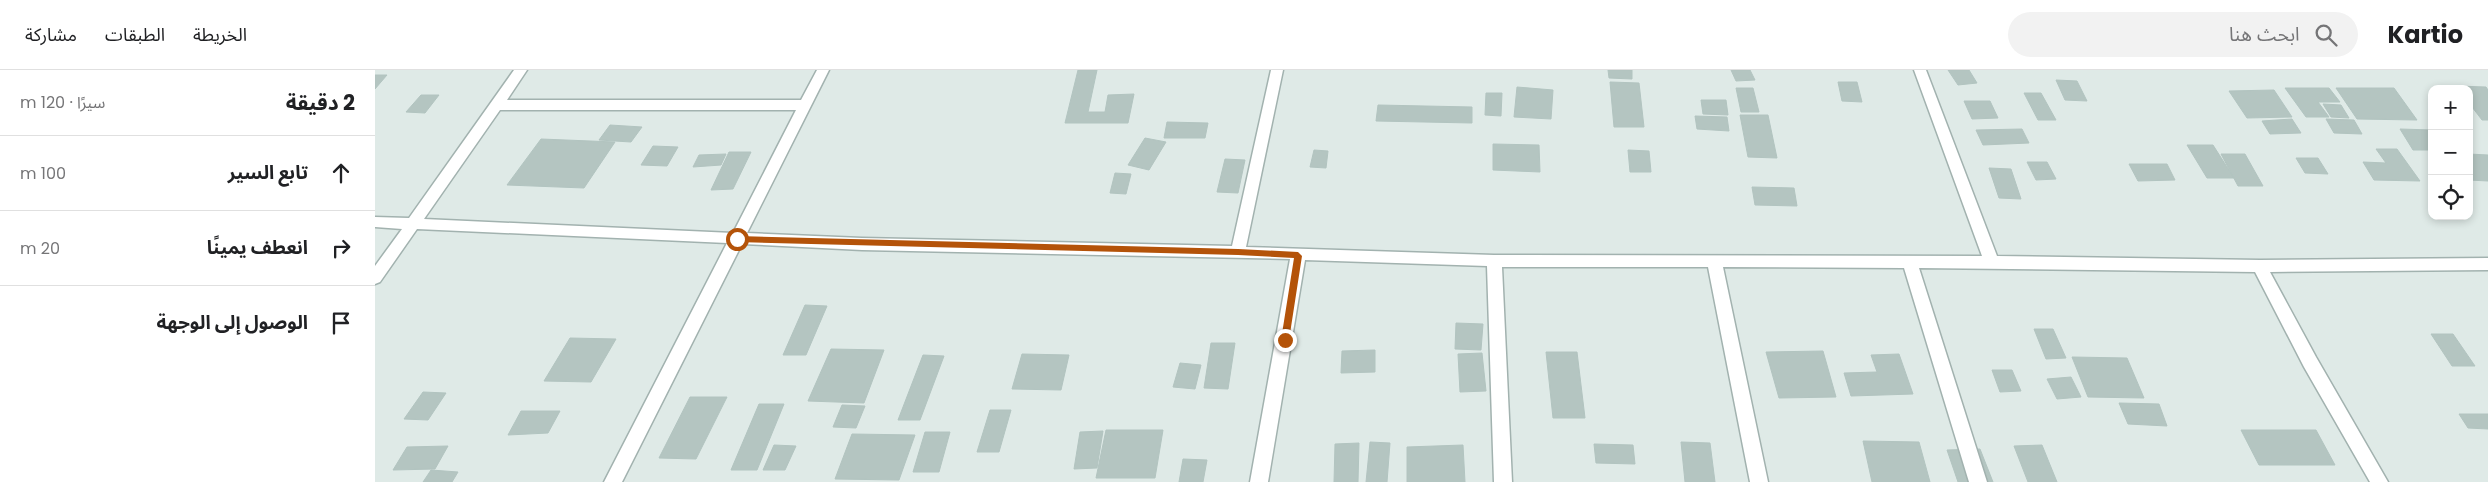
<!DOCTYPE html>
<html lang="ar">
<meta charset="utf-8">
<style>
:root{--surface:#fff;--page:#f2f2f2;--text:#202124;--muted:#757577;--line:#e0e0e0}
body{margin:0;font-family:Poppins,"Noto Sans Arabic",sans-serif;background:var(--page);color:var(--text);direction:rtl}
.controls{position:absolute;right:15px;top:15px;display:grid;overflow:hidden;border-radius:10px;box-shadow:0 2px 8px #0003}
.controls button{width:45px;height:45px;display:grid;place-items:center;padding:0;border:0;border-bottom:1px solid var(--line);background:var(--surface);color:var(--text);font:25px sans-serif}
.stop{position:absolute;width:15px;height:15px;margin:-11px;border:4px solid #b45309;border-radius:50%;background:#fff}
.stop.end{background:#b45309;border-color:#fff;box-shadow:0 1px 5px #0008}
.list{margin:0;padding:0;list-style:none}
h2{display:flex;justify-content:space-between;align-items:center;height:65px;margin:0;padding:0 20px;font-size:21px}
h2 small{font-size:16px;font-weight:400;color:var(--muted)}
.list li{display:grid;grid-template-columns:32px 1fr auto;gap:15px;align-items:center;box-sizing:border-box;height:75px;padding:0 20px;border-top:1px solid var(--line)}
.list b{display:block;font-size:19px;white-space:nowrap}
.list em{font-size:16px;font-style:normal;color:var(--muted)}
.icon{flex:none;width:28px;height:28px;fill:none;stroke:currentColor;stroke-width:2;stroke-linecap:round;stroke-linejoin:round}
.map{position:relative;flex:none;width:2113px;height:412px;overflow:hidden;direction:ltr}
header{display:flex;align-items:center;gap:30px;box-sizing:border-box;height:70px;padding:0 25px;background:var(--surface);border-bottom:1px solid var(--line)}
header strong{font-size:24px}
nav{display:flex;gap:28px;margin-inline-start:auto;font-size:18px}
.search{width:350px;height:45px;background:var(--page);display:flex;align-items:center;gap:12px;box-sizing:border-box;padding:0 18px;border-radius:28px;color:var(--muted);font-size:19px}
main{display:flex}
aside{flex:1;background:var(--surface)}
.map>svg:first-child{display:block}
.building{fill:#b4c5c1;stroke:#b2c4c0}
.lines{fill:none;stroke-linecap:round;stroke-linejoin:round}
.street-casing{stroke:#a2b2af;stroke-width:3}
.street{fill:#fff;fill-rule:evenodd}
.route{fill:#b45309}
</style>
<header>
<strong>Kartio</strong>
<div class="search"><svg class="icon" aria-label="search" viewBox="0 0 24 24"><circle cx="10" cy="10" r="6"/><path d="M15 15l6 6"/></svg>ابحث هنا</div>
<nav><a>الخريطة</a><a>الطبقات</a><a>مشاركة</a></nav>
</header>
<main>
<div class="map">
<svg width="2113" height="412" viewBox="0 0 2113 412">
<rect width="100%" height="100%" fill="#dfeae7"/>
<path class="building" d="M703 0H722L713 42H730L733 25 759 24 753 53H690Z
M1233 0H1257V9L1234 8Z
M1356 0H1375L1380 10 1361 11Z
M1573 0H1594L1602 13 1583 15Z
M0 5H12L0 19Z
M1681 10 1702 11 1712 31 1690 30Z
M1235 12 1264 13 1269 57H1239Z
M1463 12H1482L1487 32 1467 31Z
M2081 16 2111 17 2113 20V50H2107L2094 33V19H2083Z
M1142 17 1178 20 1176 49 1139 47Z
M1361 18H1378L1384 42H1366Z
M1910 18H1954L1965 32H1943L1954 47H1931Z
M1961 18H2019L2042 50 1982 49Z
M1899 20 1917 47 1872 48 1854 21Z
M1111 23H1127L1126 46 1110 45Z
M1649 23H1666L1681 50H1663Z
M46 25H64L50 43 31 42Z
M1326 30H1351L1353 45 1328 44Z
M1589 31H1615L1623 48 1597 49Z
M1948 34 1966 35 1974 48 1956 47Z
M1003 35 1097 37V53L1001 51Z
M1365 45H1393L1402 88 1373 87Z
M1320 46 1352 47 1354 61 1322 59Z
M1917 49 1926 63 1895 64 1887 51Z
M1951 49 1979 50 1987 64 1959 63Z
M792 52 833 53 830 68H789Z
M235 55 267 57 256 72 224 70Z
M1647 59 1654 73 1608 75 1601 60Z
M2025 59 2057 60V80H2038Z
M770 68 791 72 774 100 753 95Z
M166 69 240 72 209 118 132 115Z
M1118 74 1164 75 1165 102 1118 100Z
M1812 75H1838L1859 108H1832Z
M278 76 303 77 292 96 266 95Z
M2001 79H2022L2045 111 1999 110 1988 92 2011 93Z
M939 80 953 81 951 98 935 97Z
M1253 80 1274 81 1276 102H1255Z
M354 82H376L358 119 336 120Z
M351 84 346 95 318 97 324 85Z
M1846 84H1870L1888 116H1863Z
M2094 84 2113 85V111L2094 110Z
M1921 88H1943L1953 104 1930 103Z
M850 89 870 90 863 123 842 122Z
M1652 92H1672L1681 109 1661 110Z
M1754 94H1792L1800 110 1763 111Z
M1614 98 1636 99 1646 129 1624 128Z
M740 103 756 104 751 124 735 123Z
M1377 117 1419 118 1422 136 1380 135Z
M430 235 452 236 431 285H408Z
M1081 253 1108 254 1106 280 1080 279Z
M1659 259H1678L1691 288 1671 289Z
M2056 264H2078L2100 296H2077Z
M195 268 241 269 216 312 169 311Z
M836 273H860L853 319 829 318Z
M456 279 509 280 489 333 433 331Z
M1000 280V302L966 303 967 281Z
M1448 281 1461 327 1404 328 1391 282Z
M1171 282H1202L1210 348H1178Z
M1107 283 1111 321 1085 322 1083 284Z
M647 284 694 285 686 320 637 319Z
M1524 284 1538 324 1476 326 1469 303 1502 302 1496 285Z
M548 285 569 286 545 350H523Z
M1697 287 1752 288 1769 328 1713 327Z
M805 293 826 295 820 319 798 317Z
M1617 300H1637L1646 321 1625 322Z
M1696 307 1706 327 1682 329 1672 309Z
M48 322 71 323 53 350 29 349Z
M315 327H352L321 389 284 388Z
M1744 333 1784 334 1792 356 1753 354Z
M384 334H409L382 400H356Z
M467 335 490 336 481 358 458 357Z
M615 340H636L624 382H602Z
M146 341H185L173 363 133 365Z
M2084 344H2113V359L2093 358Z
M731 360H788L780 408H721Z
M1866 360H1941L1960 395H1884Z
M728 361 722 398 699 399 705 362Z
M550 362H575L564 402H538Z
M477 364 540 365 524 410 460 409Z
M1488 371 1544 372 1555 412H1497Z
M995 372 1015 373 1012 412H991Z
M1306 372 1335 373 1340 412H1310Z
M984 373 983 412H959L960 374Z
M1219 374 1258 375 1260 394 1221 393Z
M399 375 421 376 410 400H388Z
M1088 375 1090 412H1032V377Z
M1667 375 1682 412H1653L1639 376Z
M73 376 60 399 18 400 32 377Z
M1605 379 1618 412H1583L1572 380Z
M808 389 832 390 828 412H804Z
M56 400 83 402 77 412H48Z"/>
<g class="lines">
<g class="street-casing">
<path id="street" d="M139 0H152L132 30H426L442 0H454L372 163 487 168 857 176 896 0H908L871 177 1119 185 1607 186 1539 0H1551L1622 186 1885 190 2113 188V200L1895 202 1941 287 2013 412H1995L1929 297 1880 202 1544 198 1612 412H1594L1529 198 1348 197 1393 412H1375L1333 197H1127L1137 412H1119L1112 196 930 190 893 412H875L915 189 487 180 367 174 247 412H229L352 173 42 159 5 212 0 214V196L27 159 0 157V147L34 148ZM125 40H421L358 163 49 149Z"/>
</g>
<use href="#street" class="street"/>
</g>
<path class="route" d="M362 166 863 179 923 182 927 186 914 270 910 273 906 270 919 188 863 185 362 172 358 169Z"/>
</svg>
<div class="controls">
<button>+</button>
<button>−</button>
<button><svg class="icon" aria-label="locate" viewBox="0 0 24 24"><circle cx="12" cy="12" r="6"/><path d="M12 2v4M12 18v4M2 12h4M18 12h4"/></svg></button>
</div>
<div class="stop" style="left:362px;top:169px"></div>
<div class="stop end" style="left:910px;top:270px"></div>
</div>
<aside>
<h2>2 دقيقة<small>سيرًا · 120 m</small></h2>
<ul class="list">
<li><svg class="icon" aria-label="ahead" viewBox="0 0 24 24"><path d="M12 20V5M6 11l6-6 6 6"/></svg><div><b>تابع السير</b></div><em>100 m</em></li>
<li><svg class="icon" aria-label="right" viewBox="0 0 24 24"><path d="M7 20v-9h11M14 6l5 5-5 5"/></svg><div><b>انعطف يمينًا</b></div><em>20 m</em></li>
<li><svg class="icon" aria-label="arrive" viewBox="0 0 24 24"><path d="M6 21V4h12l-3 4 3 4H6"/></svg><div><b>الوصول إلى الوجهة</b></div></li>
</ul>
</aside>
</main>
